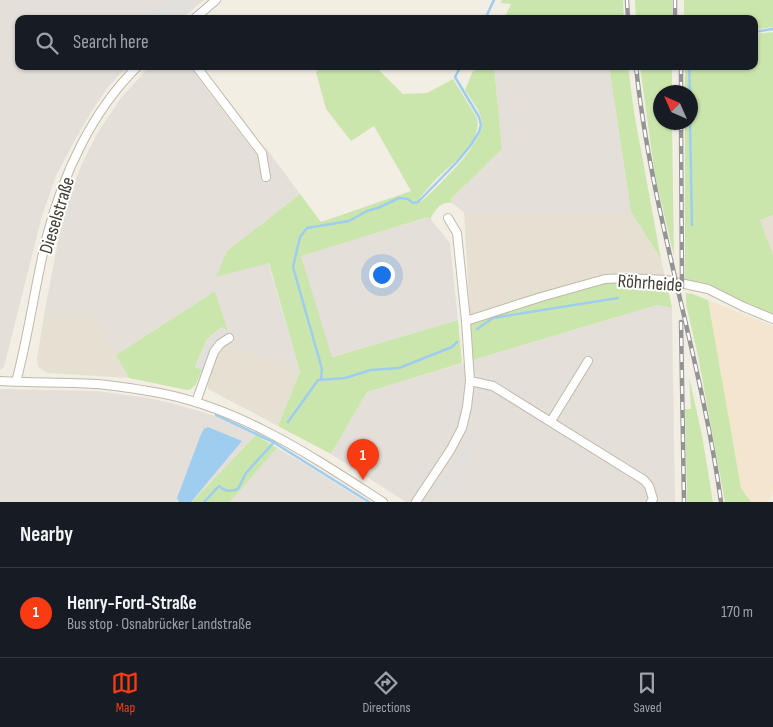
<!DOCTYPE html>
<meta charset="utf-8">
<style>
:root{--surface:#171b24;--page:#20242c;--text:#f1f3f6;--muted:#9ea1a6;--line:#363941;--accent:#f93b13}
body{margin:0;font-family:"Sofia Sans Condensed",sans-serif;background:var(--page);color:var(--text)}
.compass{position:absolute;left:653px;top:85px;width:45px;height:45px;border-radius:50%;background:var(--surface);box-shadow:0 1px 4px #0004;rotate:315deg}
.you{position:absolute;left:381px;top:274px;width:18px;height:18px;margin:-12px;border:4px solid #fff;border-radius:50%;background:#1a73e8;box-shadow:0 0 0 8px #1a73e833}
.badge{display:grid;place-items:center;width:32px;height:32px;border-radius:50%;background:var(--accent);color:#fff;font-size:16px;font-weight:700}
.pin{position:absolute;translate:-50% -41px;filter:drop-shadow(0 1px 2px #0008)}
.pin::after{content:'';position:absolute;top:26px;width:18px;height:15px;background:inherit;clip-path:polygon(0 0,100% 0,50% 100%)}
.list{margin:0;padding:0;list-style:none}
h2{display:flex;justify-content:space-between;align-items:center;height:65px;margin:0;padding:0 20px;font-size:21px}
h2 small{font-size:16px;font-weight:400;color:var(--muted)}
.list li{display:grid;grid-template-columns:32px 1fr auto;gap:15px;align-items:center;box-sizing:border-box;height:90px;padding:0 20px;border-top:1px solid var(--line)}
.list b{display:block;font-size:19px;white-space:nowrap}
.list p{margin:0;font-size:16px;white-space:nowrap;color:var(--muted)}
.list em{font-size:16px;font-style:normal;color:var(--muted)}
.icon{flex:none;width:28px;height:28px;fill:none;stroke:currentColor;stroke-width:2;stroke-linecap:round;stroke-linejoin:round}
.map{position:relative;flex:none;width:773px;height:502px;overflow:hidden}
.search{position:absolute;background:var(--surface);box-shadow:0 1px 4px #0004;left:15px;right:15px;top:15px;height:55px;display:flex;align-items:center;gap:12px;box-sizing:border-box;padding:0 18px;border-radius:10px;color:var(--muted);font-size:19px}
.sheet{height:155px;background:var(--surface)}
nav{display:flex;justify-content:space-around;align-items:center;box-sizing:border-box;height:70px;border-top:1px solid var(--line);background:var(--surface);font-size:14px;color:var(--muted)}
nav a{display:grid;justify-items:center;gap:2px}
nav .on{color:var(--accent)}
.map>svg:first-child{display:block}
.residential{fill:#e6e0d2}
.commercial{fill:#f4e5ce}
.industrial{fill:#e4dfd9}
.green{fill:#cbe6ac}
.parking{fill:#e2e0dc}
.water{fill:#9fcdef}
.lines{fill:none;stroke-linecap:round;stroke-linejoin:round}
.stream{stroke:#9fcdef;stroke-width:2.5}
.minor-casing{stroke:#c0b9a9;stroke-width:10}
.minor{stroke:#fff;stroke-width:8}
.rail-casing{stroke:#949494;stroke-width:4.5}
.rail{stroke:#fff;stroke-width:2.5;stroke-dasharray:8;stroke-linecap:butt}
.labels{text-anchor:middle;stroke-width:4;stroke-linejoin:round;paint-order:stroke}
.street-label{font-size:19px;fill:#443e34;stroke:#fff}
</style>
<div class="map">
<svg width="773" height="502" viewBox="0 0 773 502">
<rect width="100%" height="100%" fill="#f2eee4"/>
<path class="residential" d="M464 212H631L661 259 665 277 625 272 470 316Z
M773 215V255L760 220Z
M44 315H94L129 378 48 373 42 370 38 366 37 359Z
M232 345 300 372 278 426 208 389V384L219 354Z"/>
<path class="commercial" d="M708 300 773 326V491L768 502H751L741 488Z"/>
<path class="industrial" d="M0 0H204L181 19H19V66H128L108 87 93 109 75 140 56 176 42 216 4 367 0 370Z
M150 66H189L257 155 266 148 300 194 227 251 217 277 268 262 300 372 232 345 219 354 212 374 195 368 207 339 223 327 226 333 215 291 116 355 94 315H44L64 210 81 166 97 134 121 98Z
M494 66H609L631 212H464L452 203 451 199 502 149Z
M429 217 450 243 458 320 331 357 300 256Z
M657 305 672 308 675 502H406L331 454 367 392Z
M0 389 97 391 148 398 175 404 212 415 256 435 192 502H0Z
M277 448 303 463 365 502H230Z"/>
<path class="green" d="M502 0H623L624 19H504L511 4 501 3Z
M635 0H672V19H636Z
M684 0H773V27L754 30V19H684Z
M773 32V215L760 220 773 255V316L709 286 685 280V123L690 122V92H685V66H754V34Z
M322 66H375L403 94 427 93 453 79 477 118C482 143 453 163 437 178 431 184 425 192 419 199L421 202C436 188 482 145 482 124 482 112 471 100 465 90L473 71 489 66H494L502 149 451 199 452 203C439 201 436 210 430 219L428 217 301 256 332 357 458 320 462 363 367 392 331 454 278 426 300 372 269 263 216 277 227 251 300 194 321 222 411 191 374 126 351 141 326 109 316 72Z
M609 66H628L634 112 661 259 631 212Z
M640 66H672V92H660V122L672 123 674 256 655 176Z
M609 281 642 284 668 289 672 308 657 305 473 360 470 322Z
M215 291 228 332 222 327 207 339 195 367 202 370 196 384 191 389 187 390 129 378 116 355Z
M686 293 693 294 708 300 741 488 751 502H725L698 356 686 304Z
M689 377 702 435 713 502H687L685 409H691Z
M256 435 277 448 230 502H192Z"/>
<path class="parking" d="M170 0H189L193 6 192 9 180 19H179L174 11 161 19H146L144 15Z
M223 328 227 334 213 344 202 370 196 367 207 339Z
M470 438 476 442 442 496 436 492Z"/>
<path class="water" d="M208 427 242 441 191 502H179L177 498 201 434 204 429Z"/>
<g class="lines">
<path class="stream" d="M485 19 494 0
M754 32 773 29
M689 66 690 92
M690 122 692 225
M477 329 493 318 618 298
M321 379 322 369 293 267 300 237 307 228 349 221 367 211 378 208 399 198 408 199 413 203 418 202 457 162 471 145 479 132 481 125 479 117 455 77 461 66
M216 415 273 442 369 502
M288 422 318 380 345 378 371 370 399 368 452 347 457 342
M204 502 219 486C224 491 231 492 238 489L246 473 275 441"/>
<g class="minor-casing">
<path id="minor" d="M194 19 216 0
M196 66 262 153 266 177
M466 321 541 297 605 279 628 278 666 280 708 289 744 307 773 319
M0 381C32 383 63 382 95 384 112 385 130 388 148 391 235 404 310 455 383 502
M470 381 493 386 644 480 649 486 653 499 651 502
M16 382C29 334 35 284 47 236 63 174 92 111 138 66
M196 402 214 352 220 344 229 338
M551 421 588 361
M416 502 451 449 462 428 467 407 470 381 466 321 457 233 448 218"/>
</g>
<use href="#minor" class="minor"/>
<g class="rail-casing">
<path id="rail" d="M627 0 628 19
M675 0V19
M636 66C651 214 701 355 721 502
M681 66V92
M681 122 682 287
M681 322 684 502"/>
</g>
<use href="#rail" class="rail"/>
</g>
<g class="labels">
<g class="street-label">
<text transform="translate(56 215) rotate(-73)" y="7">Dieselstraße</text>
<text transform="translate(650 282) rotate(4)" y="7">Röhrheide</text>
</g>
</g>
</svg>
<svg class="compass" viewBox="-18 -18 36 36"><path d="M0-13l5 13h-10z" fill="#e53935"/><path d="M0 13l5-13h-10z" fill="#9ea1a6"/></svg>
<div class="you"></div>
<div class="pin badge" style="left:363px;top:480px">1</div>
<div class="search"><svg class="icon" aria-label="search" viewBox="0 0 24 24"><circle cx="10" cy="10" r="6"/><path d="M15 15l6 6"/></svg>Search here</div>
</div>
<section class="sheet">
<h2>Nearby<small></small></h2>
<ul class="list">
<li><span class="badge">1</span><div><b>Henry-Ford-Straße</b><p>Bus stop · Osnabrücker Landstraße</p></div><em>170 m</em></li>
</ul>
</section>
<nav>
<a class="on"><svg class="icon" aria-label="map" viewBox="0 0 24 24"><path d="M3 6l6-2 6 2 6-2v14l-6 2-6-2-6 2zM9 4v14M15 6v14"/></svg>Map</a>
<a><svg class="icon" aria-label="directions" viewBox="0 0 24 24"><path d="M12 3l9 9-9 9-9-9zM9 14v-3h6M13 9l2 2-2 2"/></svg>Directions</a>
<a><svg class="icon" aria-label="saved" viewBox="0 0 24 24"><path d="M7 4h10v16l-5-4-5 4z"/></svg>Saved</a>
</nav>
